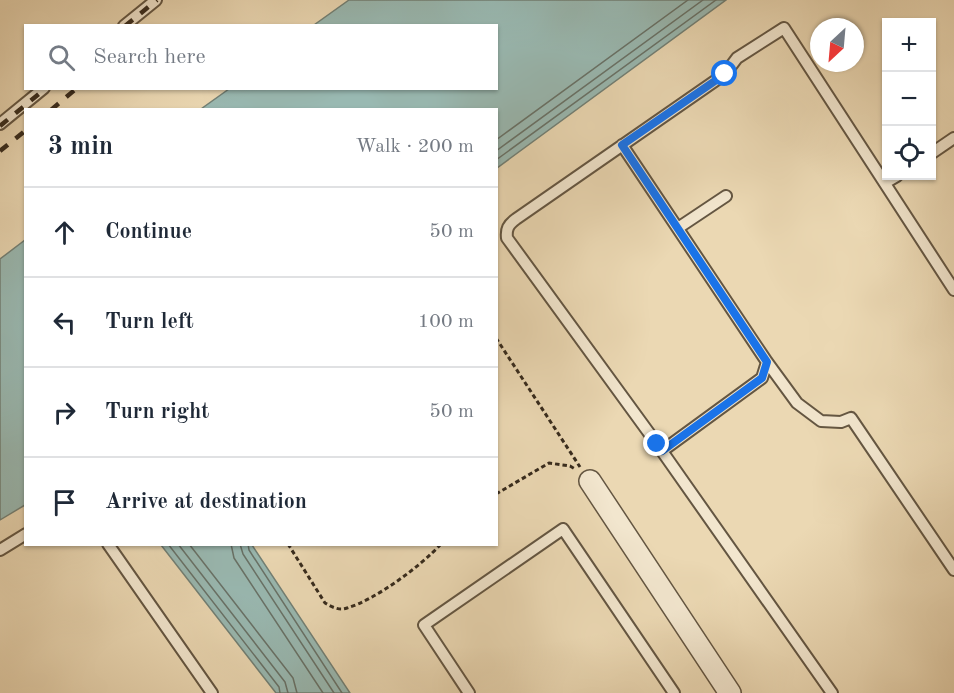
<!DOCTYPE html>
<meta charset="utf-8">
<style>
:root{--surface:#fff;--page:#f6f6f7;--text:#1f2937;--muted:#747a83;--line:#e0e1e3}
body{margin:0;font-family:"Old Standard TT",serif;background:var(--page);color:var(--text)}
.controls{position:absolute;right:18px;top:18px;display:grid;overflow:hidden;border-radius:0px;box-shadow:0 2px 4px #0004}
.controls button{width:54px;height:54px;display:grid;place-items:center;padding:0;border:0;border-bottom:2px solid var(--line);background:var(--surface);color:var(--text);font:30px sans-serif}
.compass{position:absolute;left:810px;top:18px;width:54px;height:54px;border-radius:50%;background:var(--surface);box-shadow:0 2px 4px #0004;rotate:206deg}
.stop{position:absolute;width:18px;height:18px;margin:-14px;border:4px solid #1a73e8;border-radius:50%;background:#fff}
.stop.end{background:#1a73e8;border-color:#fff;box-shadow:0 2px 6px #0008}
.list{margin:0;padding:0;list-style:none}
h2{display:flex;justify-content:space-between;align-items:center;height:78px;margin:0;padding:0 24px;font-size:26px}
h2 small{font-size:20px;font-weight:400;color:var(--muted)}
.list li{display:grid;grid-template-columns:39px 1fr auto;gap:18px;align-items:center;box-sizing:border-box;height:90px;padding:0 24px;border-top:2px solid var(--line)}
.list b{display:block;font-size:22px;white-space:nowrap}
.list em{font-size:20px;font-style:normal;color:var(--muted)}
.icon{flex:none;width:33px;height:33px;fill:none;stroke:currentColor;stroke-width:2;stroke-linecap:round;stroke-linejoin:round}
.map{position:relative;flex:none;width:954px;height:693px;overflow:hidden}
.search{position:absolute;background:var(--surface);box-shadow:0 2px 4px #0004;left:24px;top:24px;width:474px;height:66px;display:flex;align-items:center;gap:15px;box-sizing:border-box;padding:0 21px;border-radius:0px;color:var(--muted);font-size:22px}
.panel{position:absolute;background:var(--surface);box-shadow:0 2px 4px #0004;left:24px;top:108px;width:474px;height:438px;border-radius:0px}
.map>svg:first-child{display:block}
.water{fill:#99b9b2;stroke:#728076;stroke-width:1.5}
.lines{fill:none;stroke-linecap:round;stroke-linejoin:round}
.shore{stroke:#687268;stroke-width:1.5}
.lane-casing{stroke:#645642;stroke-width:14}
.street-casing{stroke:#645642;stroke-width:24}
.path{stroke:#372b1d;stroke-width:3;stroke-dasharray:4.5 3;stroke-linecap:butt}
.lane{stroke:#f2e6ce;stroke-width:10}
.street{stroke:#f2e6ce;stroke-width:21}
.rail{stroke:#372b1d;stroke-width:4.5;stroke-dasharray:10 10;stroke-linecap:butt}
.route{stroke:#1a73e8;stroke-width:8}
</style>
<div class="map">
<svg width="954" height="693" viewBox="0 0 954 693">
<rect width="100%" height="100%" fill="#ebd8b3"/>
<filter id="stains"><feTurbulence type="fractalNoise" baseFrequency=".00333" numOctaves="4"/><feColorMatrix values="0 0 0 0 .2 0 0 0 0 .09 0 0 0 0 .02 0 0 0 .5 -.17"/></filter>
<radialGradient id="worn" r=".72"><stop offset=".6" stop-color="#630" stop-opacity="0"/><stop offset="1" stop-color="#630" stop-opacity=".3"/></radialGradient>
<path class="water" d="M349 0H726L497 168 496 110 201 109 229 89 496 88V26L314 25Z
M25 240V505L0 520V259Z
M161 545H252L350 693H276Z"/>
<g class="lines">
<path class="shore" d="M496 140 688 0
M496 151 703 0
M496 160 716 0
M168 544 279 687 280 693
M178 544 285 682 288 693
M189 544 293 678 297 693
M231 544 234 558 323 693
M240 544 243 554 334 693
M248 544 249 550 342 693"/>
<g class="lane-casing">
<path id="lane" d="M124 26 156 0
M0 124 44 88
M622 145 767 362 797 403 821 421 841 422 851 418 954 570
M932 153 954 138
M885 183 897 176
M678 228 726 196
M662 451 762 378 767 362
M108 544 212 693
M0 550 26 534
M469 693 424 625 563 529 674 693
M832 693 657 444 507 238C506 229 508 225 516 219L725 74 737 58 784 28 954 290"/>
</g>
<g class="street-casing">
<path id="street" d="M590 481 730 693"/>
</g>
<path class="path" d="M496 338 580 467
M496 494 549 463 570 466 575 469
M288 544 325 603C332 607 339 611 347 608 375 600 421 566 441 544"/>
<use href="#lane" class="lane"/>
<use href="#street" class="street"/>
<path class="rail" d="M125 26 157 0
M51 110 77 88
M0 126 46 88
M0 151 26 130"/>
</g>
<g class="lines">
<path class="route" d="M657 444 662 451 762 378 767 362 622 145 725 74"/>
</g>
<rect width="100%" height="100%" filter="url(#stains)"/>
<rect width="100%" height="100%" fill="url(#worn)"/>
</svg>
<div class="controls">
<button>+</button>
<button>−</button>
<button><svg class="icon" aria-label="locate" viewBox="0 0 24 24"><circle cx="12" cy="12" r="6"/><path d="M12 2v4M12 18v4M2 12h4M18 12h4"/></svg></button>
</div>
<svg class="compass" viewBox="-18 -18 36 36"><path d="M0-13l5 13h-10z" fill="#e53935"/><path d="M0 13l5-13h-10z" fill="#747a83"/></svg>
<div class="stop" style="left:725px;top:74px"></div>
<div class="stop end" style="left:657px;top:444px"></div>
<div class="search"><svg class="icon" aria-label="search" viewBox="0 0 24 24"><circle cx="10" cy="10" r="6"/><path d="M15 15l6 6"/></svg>Search here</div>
<section class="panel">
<h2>3 min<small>Walk · 200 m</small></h2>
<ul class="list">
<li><svg class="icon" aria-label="ahead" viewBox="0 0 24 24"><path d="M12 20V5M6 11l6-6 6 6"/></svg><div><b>Continue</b></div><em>50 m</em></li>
<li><svg class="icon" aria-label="left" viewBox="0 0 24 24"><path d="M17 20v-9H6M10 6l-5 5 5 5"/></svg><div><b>Turn left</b></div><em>100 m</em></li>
<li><svg class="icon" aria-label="right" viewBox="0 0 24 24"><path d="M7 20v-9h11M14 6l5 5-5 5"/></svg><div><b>Turn right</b></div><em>50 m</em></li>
<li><svg class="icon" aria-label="arrive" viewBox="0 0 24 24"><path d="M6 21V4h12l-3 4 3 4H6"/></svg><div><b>Arrive at destination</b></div></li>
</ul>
</section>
</div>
